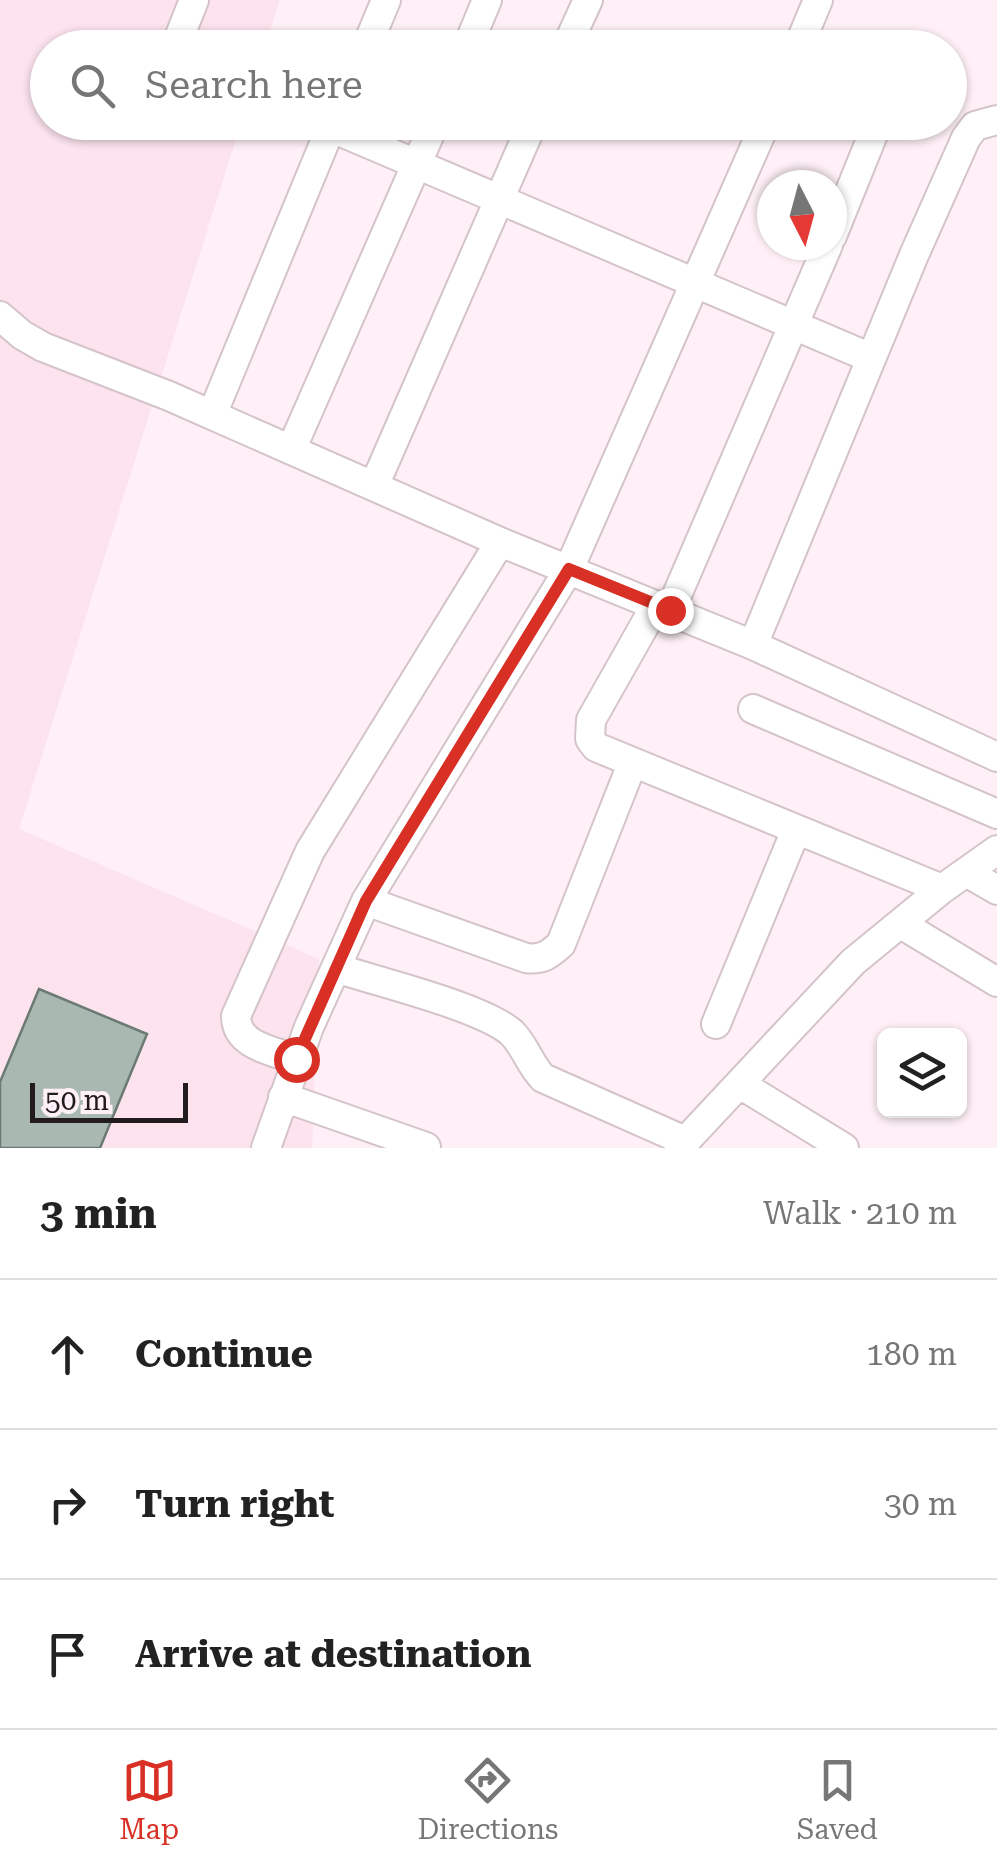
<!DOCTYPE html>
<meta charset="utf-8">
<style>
:root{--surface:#fff;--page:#f6f6f6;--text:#222;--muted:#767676;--line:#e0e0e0;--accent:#d93025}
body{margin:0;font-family:"Roboto Serif",serif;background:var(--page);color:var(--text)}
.controls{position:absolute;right:30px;bottom:30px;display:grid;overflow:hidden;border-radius:15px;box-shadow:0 2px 8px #0004}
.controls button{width:90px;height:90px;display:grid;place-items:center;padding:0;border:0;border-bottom:2px solid var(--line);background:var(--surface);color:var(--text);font:50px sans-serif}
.compass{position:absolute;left:757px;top:170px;width:90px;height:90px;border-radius:50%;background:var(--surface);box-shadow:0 2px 8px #0004;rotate:174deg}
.scale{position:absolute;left:30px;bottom:25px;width:158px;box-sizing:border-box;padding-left:10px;border:5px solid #221c1e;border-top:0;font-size:28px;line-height:35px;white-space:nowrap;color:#221c1e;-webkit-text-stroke:8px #fef0f6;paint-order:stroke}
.stop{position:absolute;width:30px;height:30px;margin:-22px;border:8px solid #d93025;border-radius:50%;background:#fff}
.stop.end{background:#d93025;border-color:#fff;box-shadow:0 2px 10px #0008}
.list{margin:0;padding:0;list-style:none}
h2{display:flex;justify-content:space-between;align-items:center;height:130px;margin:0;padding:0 40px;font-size:42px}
h2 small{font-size:32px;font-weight:400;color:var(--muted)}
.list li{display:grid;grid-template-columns:65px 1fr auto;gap:30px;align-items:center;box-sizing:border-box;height:150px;padding:0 40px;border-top:2px solid var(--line)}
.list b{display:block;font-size:38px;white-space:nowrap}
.list em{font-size:32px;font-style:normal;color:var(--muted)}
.icon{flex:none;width:55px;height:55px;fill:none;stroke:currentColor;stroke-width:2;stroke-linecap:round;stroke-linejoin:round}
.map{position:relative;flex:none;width:997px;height:1148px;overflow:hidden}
.search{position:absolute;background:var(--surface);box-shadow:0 2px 8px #0004;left:30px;right:30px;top:30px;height:110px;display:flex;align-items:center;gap:25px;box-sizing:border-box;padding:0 35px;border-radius:55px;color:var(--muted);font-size:38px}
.sheet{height:580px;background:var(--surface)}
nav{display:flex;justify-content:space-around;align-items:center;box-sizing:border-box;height:140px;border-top:2px solid var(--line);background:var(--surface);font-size:28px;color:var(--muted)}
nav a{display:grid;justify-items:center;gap:5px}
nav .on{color:var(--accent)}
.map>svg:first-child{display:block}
.built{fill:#fce3ee}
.building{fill:#a9b9b2;stroke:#6b7a73;stroke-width:2.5}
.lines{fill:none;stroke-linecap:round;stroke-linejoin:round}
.minor-casing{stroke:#d4c4ca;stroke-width:32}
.minor{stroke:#fff;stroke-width:28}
.route{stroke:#d93025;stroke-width:12}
</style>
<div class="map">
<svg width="997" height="1148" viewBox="0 0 997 1148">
<rect width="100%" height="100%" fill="#fef0f6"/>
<path class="built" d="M0 0H280L265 47 48 48V122L241 123 19 829 319 959 312 1148H0Z"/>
<path class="building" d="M39 989 147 1034 100 1148H0V1082Z"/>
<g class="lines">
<g class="minor-casing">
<path id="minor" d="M175 48 194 0
M366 48 386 0
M467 48 487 0
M566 48 588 0
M798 48 818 0
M318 122 871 358
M832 236 878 122
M0 316 22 335 43 347 169 396 500 542 753 645 997 757
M212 415 333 122
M291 450 435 122
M374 486 533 122
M656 605 591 720 590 739 596 747 942 889
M670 611 828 245
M753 645 914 255 966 138 975 126 997 120
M753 709 997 814
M966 872 997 890
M366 901 526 958C542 960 549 955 561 944L632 764
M901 924 997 982
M336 968C378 982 483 1007 512 1033 525 1046 530 1065 543 1078L685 1141
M716 1024 796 830
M296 1059C273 1051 236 1046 236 1016L310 851 500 542
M740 1084 844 1148
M283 1097 426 1147
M266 1148 309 1027 366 901 569 569 766 122
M679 1148 853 962 942 889 997 850"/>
</g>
<use href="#minor" class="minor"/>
</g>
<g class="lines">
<path class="route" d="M296 1059 366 901 569 569 670 610"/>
</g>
</svg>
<div class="controls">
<button><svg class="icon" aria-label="layers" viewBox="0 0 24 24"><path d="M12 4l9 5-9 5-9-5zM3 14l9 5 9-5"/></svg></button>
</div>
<svg class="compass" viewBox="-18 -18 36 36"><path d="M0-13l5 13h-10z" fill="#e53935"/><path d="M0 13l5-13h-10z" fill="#767676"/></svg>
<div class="scale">50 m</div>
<div class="stop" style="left:296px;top:1059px"></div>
<div class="stop end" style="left:670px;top:610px"></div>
<div class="search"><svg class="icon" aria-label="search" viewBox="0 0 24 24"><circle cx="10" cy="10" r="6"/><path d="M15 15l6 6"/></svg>Search here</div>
</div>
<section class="sheet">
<h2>3 min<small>Walk · 210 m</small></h2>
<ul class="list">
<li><svg class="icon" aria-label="ahead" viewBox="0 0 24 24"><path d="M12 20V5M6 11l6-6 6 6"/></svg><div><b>Continue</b></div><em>180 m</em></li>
<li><svg class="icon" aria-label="right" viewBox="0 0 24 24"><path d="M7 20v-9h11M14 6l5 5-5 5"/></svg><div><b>Turn right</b></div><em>30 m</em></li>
<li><svg class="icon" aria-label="arrive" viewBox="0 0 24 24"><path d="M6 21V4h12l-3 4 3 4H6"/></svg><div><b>Arrive at destination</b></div></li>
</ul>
</section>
<nav>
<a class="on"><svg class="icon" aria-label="map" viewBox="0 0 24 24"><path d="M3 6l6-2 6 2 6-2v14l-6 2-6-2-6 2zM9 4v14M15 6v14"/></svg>Map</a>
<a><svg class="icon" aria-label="directions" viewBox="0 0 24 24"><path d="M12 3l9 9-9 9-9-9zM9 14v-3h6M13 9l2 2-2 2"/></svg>Directions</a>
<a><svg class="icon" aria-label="saved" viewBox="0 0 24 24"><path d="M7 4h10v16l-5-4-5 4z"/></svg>Saved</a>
</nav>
